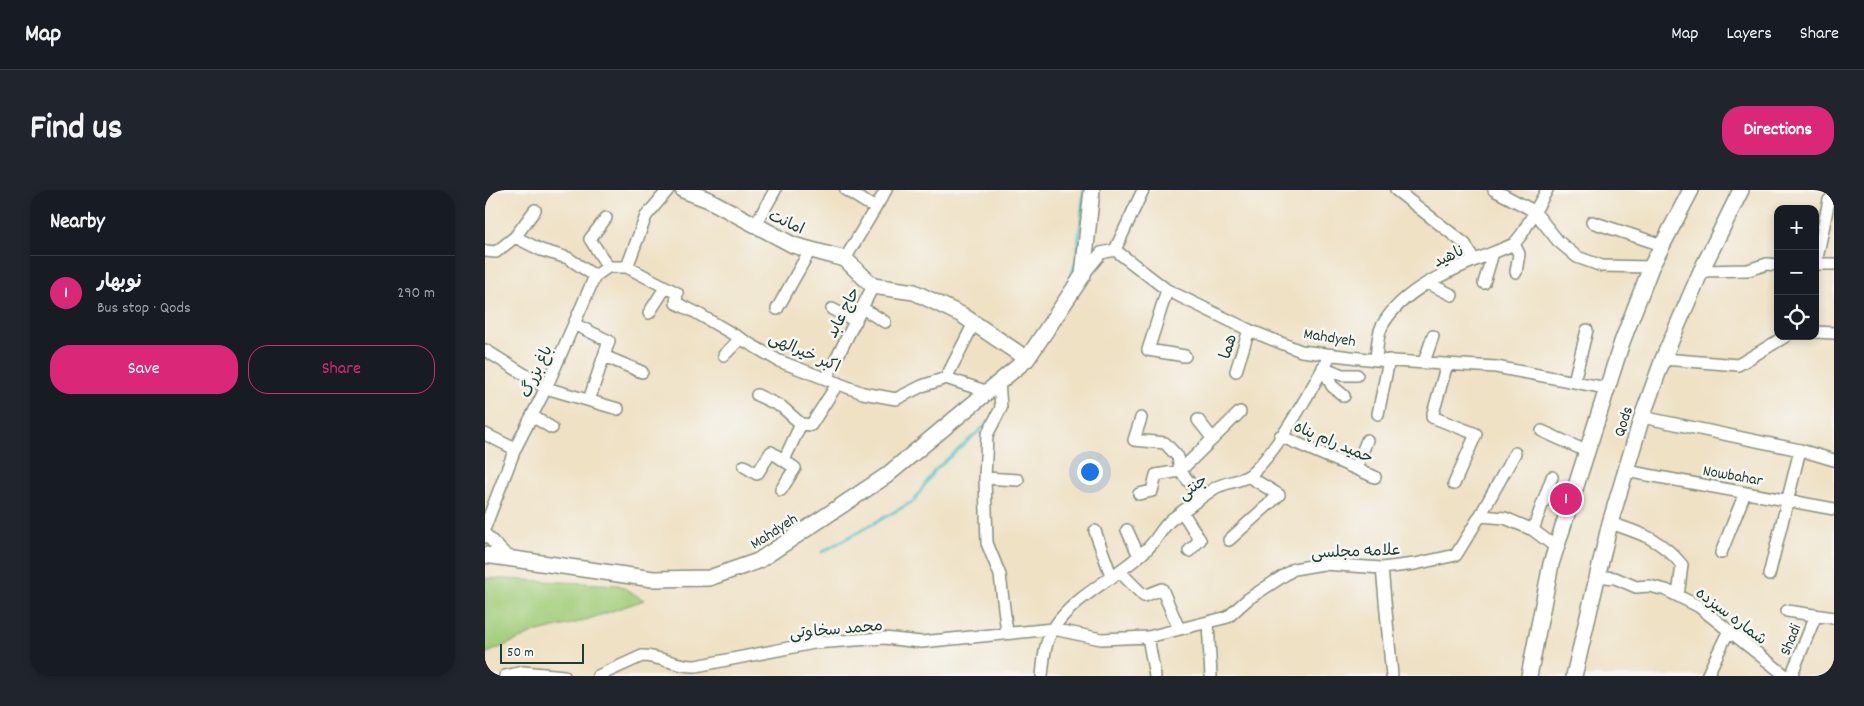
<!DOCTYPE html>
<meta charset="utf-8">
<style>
:root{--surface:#171b24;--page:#20242c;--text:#f1f3f6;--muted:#9ea1a6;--line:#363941;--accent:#db2777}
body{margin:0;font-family:Dekko,"Playpen Sans Arabic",sans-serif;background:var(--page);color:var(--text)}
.controls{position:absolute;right:15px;top:15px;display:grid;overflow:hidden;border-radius:10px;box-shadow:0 2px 8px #0003}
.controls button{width:45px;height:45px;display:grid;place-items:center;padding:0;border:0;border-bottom:1px solid var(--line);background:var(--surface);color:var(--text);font:25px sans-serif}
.scale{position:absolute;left:15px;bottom:12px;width:84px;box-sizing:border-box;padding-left:5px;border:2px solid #1f3d34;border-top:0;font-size:14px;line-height:18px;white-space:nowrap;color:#1f3d34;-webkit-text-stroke:4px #f6f6f2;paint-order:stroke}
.you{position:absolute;left:604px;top:281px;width:18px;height:18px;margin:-12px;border:4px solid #fff;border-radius:50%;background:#1a73e8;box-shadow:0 0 0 8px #1a73e833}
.badge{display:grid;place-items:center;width:32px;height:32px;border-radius:50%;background:var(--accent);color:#fff;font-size:16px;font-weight:700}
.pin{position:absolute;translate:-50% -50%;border:2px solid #fff;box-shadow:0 1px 5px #0006}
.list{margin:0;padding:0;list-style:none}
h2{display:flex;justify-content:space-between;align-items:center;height:65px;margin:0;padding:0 20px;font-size:21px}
h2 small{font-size:16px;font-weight:400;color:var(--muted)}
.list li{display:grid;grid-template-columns:32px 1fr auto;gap:15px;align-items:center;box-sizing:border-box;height:75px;padding:0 20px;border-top:1px solid var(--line)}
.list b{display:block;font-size:19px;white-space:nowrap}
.list p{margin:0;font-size:16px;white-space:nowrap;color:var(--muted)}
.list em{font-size:16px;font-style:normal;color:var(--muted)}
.actions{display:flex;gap:10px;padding:15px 20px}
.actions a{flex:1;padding:11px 0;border:1px solid var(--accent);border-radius:20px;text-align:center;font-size:18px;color:var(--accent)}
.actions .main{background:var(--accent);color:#fff}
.icon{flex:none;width:28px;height:28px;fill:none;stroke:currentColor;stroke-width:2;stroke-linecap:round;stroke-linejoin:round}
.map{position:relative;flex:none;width:1349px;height:486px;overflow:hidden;border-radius:20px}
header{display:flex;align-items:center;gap:30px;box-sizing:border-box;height:70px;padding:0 25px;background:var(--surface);border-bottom:1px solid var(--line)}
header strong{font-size:24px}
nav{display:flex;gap:28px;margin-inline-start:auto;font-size:18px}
.intro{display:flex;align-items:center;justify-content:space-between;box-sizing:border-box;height:120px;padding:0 30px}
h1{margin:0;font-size:35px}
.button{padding:12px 22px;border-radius:20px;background:var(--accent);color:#fff;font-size:18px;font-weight:700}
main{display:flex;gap:30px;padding:0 30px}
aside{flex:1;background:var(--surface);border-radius:20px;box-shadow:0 2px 8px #0003}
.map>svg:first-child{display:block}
.green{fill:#a3cd7a;stroke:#618557}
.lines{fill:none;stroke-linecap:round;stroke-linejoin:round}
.stream{stroke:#53c1c8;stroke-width:3}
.street-casing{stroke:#878f7c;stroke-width:14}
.secondary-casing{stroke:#878f7c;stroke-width:18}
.street{stroke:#fff;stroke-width:11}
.secondary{stroke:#fff;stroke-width:15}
.labels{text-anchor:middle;stroke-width:5;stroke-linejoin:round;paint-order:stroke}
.street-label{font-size:16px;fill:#1f3d34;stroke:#f6f6f2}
</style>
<header>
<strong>Map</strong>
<nav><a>Map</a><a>Layers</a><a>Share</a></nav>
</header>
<div class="intro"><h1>Find us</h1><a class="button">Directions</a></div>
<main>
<aside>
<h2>Nearby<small></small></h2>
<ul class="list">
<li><span class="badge">1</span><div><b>نوبهار</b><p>Bus stop · Qods</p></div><em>290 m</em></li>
</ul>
<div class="actions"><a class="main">Save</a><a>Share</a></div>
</aside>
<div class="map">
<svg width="1349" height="486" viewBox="0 0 1349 486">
<rect width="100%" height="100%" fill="#f6f6f2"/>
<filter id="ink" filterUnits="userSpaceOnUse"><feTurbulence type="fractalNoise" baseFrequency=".02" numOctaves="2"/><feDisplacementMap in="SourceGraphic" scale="10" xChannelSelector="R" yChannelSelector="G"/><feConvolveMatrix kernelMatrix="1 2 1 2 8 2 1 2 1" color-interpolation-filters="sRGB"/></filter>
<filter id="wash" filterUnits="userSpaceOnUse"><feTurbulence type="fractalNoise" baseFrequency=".0096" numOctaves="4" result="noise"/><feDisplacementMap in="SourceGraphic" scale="20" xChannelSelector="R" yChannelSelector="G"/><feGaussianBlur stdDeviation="1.12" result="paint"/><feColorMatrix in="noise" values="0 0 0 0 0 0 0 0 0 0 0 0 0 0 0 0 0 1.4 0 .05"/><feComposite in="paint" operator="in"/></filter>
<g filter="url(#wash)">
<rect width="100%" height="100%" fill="#efe1c4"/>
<path class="green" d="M0 388 134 395 159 410 95 432 48 443 0 464Z"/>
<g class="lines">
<path class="stream" d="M583 95 592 68 599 0
M337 362 429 311 449 281 504 232"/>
</g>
</g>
<g filter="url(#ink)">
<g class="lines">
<g class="street-casing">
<path id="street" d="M361 0 390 18
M911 0 980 54 989 70
M1009 0 1049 21 1073 51 1092 67 1117 76 1166 77
M121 28 105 49 123 77
M1107 32 1177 55
M270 36 290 0
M30 47 50 20
M1029 54 1034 64 1031 82
M630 60 658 0
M0 61 11 62 30 47 56 60 83 68 110 86 123 77H142L161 26 183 0
M360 69 401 0
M1331 73 1344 10
M1330 74H1349
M142 77 192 103 191 113 210 122 294 171 378 203 411 209 437 196 461 188 503 202
M1216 81 1263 80 1282 74 1293 75
M598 85 616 63 630 60 682 100 764 140 816 161 891 170 1011 177 1121 198
M943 93 967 105
M999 93 1008 63
M682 100 663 160 700 166
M377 118 400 132
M292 119 325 60
M347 119 371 131
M164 123 180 98
M89 134 124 151 104 210
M1330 142 1349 143
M0 160 61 198 133 219
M239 165 255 149
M119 166 157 182
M1178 169 1253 175 1301 146
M891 170C892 160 892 145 897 136 921 92 986 73 1029 54L1037 44 1062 0
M939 172 948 146
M962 174 947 227 991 244 969 294
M838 177 847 196 859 206
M838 177 857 185H872
M751 181 764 140
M461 188 489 133
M341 189 388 96
M514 191 516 218 502 245 500 288 502 353 515 385 522 443
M1089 191 1102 140
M272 205 297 217 316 234
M893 224 904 170
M47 226 67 238
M1157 227 1315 260 1349 270
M656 228 649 250 680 253 693 267 695 281 717 307
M713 230 728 249
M1057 241 1103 262
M0 244 30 259
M795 246 890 287
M299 270 316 234 326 235 353 193
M259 276 272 284 286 262 310 278 296 300
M871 278 882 250
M1141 281 1349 319
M500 288 533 290
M654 304 667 301 671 285 695 281 755 222
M698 323 715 350 704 361
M995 326 1030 263
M1125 333C1156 343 1177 350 1197 375L1193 406
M0 337 30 259 61 198 110 86
M642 340 654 366
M1048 340 1067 287
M610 341 627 388
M0 344 24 368
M744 350 794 305 763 286
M1236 363 1260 303
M897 378 907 486
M635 382 659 406 677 399 694 439
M1284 385 1315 260
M1111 386 1130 388 1151 397 1164 396 1181 400 1213 416 1301 486
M1302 421 1349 428
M723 433 726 486
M663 447 670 486
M20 486 38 482 79 486
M113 486 157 466C176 466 192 477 211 476L329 453 399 448 436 452 568 439 616 449 663 447 743 427 763 409 809 379 838 374 897 378 930 374 971 365 995 326 1020 328 1048 340 1072 358
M557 486C559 469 559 454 568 439 590 404 634 387 663 358 672 350 677 337 687 329 701 319 715 308 730 298 740 292 755 292 765 285 793 261 826 199 845 166
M1222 486 1244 440
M1306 486 1331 425"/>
</g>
<g class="secondary-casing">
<path id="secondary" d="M198 0 224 10 308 55 360 69 388 96 429 102 477 125 542 169
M0 365 168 389 224 388 273 371 401 286 542 169 598 85 607 0
M1044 486 1066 374 1137 152 1166 77 1206 0
M1089 486 1125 333 1157 227 1178 169 1216 81 1256 0"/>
</g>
<use href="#street" class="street"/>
<use href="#secondary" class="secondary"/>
</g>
</g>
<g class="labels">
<g class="street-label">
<text transform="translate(302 31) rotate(24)" y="6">امانت</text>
<text transform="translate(963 65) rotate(-25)" y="6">ناهید</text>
<text transform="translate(357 122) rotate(-63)" y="6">حاج عابد</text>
<text transform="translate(845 146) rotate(9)" y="6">Mahdyeh</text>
<text transform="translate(742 156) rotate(-73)" y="6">هما</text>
<text transform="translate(320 161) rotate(24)" y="6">اکبر خیرالهی</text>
<text transform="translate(50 181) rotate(-65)" y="6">باغ بزرگ</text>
<text transform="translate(1137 231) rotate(-72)" y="6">Qods</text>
<text transform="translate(849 251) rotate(23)" y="6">حمید رام پناه</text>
<text transform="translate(1248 284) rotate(10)" y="6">Nowbahar</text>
<text transform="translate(707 296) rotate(-36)" y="6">جنتی</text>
<text transform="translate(288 340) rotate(-33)" y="6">Mahdyeh</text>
<text transform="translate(871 360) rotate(-2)" y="6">علامه مجلسی</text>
<text transform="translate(1247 425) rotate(37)" y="6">شماره سیزده</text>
<text transform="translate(351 438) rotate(-5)" y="6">محمد سخاوتی</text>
<text transform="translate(1304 449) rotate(-68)" y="6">Shadi</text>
</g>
</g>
</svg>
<div class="controls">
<button>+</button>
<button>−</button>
<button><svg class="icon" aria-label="locate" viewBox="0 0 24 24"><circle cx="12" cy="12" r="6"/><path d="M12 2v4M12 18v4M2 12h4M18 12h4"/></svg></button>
</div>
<div class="scale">50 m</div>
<div class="you"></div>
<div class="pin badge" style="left:1081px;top:309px">1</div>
</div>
</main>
